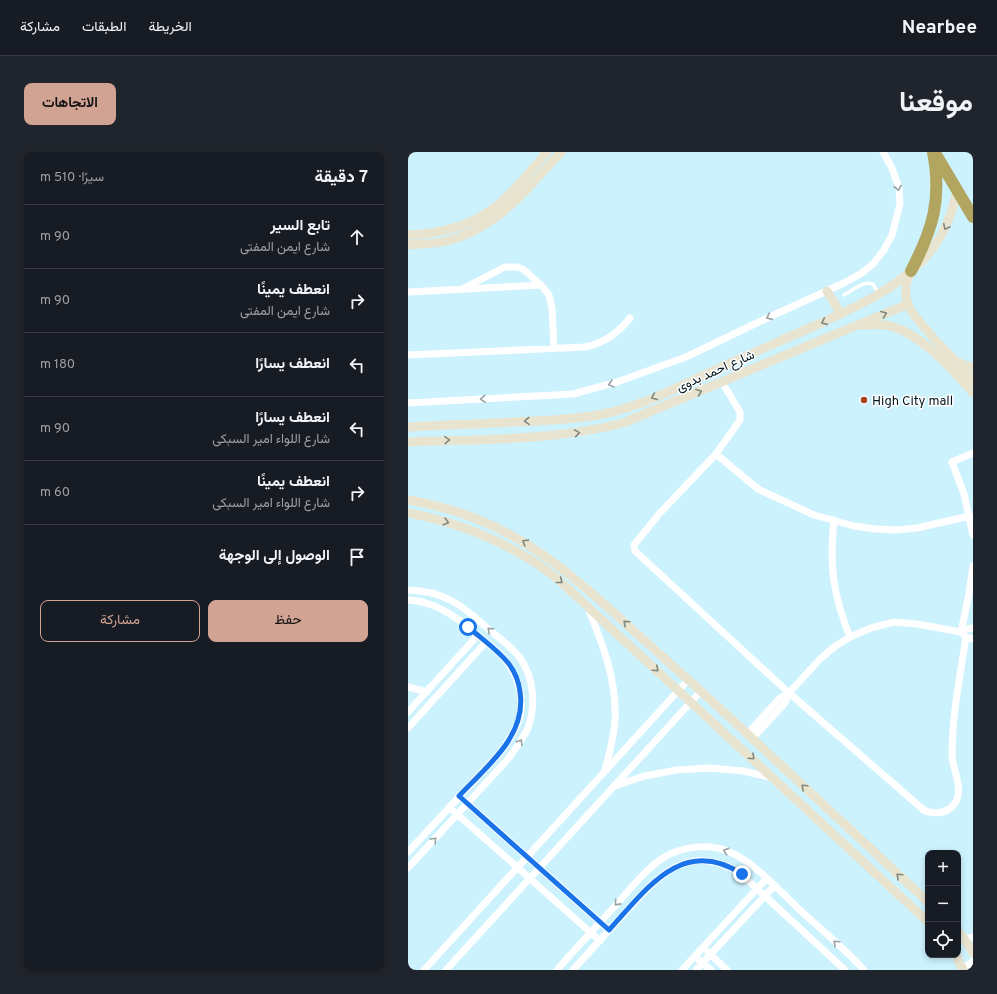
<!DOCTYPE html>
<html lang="ar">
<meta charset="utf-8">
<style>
:root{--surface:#171b24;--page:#20242c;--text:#f1f3f6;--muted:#9ea1a6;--line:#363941;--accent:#d1a393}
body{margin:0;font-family:Overpass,Vazirmatn,sans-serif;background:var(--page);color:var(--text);direction:rtl}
.controls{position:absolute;right:12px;bottom:12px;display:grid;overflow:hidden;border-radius:8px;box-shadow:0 2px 6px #0003}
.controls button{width:36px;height:36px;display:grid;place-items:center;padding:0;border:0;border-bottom:1px solid var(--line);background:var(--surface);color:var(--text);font:20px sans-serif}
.stop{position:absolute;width:12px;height:12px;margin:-9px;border:3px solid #1a73e8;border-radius:50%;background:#fff}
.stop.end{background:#1a73e8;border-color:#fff;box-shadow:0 1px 4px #0008}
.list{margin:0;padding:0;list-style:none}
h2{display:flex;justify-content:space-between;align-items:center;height:52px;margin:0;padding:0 16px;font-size:17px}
h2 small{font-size:13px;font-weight:400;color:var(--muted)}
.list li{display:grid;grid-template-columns:26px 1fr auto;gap:12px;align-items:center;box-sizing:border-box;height:64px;padding:0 16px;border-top:1px solid var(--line)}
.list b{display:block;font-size:15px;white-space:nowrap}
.list p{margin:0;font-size:13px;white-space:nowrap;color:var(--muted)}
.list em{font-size:13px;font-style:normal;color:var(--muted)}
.actions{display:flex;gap:8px;padding:12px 16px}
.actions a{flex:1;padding:9px 0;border:1px solid var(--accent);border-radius:8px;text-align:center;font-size:14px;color:var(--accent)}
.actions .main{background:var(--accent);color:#111}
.icon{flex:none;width:22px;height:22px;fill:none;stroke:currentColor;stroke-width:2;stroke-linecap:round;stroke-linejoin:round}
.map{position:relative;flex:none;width:565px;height:818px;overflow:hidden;direction:ltr;border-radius:8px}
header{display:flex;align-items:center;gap:24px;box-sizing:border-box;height:56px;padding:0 20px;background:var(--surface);border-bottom:1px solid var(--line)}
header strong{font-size:19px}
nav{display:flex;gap:22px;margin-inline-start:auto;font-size:14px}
.intro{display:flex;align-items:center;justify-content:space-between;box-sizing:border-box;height:96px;padding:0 24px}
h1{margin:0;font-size:28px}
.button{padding:10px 18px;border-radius:8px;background:var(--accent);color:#111;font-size:14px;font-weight:700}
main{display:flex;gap:24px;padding:0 24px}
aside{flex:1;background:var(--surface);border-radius:8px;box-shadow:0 2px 6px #0003}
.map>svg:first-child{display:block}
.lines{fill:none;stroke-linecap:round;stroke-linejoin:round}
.lane{stroke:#fff;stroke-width:3.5}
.street{stroke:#fff;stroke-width:7}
.secondary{stroke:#e8e4cf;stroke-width:9}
.highway{stroke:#b2a560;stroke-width:12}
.oneway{stroke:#99a2a5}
.oneway2{stroke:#80887f}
.route{stroke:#1a73e8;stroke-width:5}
.poi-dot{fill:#a9421b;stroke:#fff;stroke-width:1.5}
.labels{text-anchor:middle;stroke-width:3;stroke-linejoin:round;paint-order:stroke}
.street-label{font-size:13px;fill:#00171e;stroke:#fff}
.poi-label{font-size:13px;fill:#00171e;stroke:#fff;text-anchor:start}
</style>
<header>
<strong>Nearbee</strong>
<nav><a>الخريطة</a><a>الطبقات</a><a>مشاركة</a></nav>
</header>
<div class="intro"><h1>موقعنا</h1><a class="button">الاتجاهات</a></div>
<main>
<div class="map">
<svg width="565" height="818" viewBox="0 0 565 818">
<rect width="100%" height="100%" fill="#ccf2fe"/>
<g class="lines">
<path class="lane" d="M436 143C444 139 456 128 465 132L471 142"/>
<path class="street" d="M54 137 97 115H109L115 117 133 133 141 143 144 156 146 196
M0 140 133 133
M0 203 177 195C196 191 209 182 222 166
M314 230 332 260V268L308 302 251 362 226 393 227 399 381 541 517 659C528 662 540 662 547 651 556 638 545 618 544 604 544 564 552 524 558 485
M0 251 165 242 209 230 278 205 355 168 436 131 454 121 465 112 476 98 484 83 492 52 491 36 484 16 475 0
M565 301 544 310 556 342 565 383
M308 302 350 337 406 363 446 374 467 377 488 378 509 376 562 364
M426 368C421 413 425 443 442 485
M0 438C35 439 53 452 78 475 89 484 103 494 112 506 126 526 128 553 120 576 115 587 107 597 100 607L0 716
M0 448C26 449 48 464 67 481 76 488 85 495 93 503 110 520 119 550 109 573 104 584 98 593 91 602L0 700
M180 456C195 493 209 528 207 569 206 586 201 602 197 618
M565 476 559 477 553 480 558 485 565 487
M0 535 19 540
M0 560 70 483
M0 576 78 490
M339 582 372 546 381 541
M344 587 377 551 381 541 412 507 426 495 442 485 463 476 486 470 509 472 553 480 561 442 565 414
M207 634 236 624 269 618 302 616 335 619 365 626
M51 644 201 778
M41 655 109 715 192 789
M550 789 565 785
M300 800 319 818
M291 808 303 818
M555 816 565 809
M16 818 280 528
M38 818 293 539
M149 818C168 796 188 775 208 753 222 737 237 718 255 706 274 694 301 691 322 700 347 711 374 741 394 760 415 779 437 797 456 818
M165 818C182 799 199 780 216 762 250 724 281 688 333 722L437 818
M274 818 358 727
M288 818 366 734"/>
<path class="secondary" d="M0 83C33 82 66 73 91 52 109 37 124 17 139 0
M0 93C13 92 27 92 39 89 90 76 119 37 153 0
M502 120C498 130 496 142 500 153 505 165 537 199 548 209 552 212 560 214 565 215
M419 139 433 162
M455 173C462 173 470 172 477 173 510 178 543 216 565 241
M550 211 565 228
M0 275C35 273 70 272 105 270 133 269 162 268 190 263 236 255 278 231 320 212 348 200 376 187 404 175 444 157 484 140 515 108 534 88 544 64 549 38
M0 290C72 287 145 289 215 271L500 152
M0 348C99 364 156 415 227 480 258 508 289 535 319 563 386 626 453 688 520 750
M0 361C44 369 85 385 123 408 134 414 143 422 153 430L520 770
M550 779 557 788 565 801
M548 803 555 818"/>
<path class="highway" d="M527 1 565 65
M503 119C525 77 534 47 525 0"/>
</g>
<defs><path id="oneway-chevron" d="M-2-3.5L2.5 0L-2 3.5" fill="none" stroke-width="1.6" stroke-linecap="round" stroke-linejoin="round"/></defs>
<g class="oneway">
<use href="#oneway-chevron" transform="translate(490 36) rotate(80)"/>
<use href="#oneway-chevron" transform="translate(361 165) rotate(156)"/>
<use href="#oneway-chevron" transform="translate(203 232) rotate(165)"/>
<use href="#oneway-chevron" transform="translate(75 247) rotate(177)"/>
<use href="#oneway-chevron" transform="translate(82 478) rotate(-138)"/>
<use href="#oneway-chevron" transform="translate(112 590) rotate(-57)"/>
<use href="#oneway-chevron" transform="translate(26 688) rotate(-47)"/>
<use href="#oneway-chevron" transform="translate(318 699) rotate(-161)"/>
<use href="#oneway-chevron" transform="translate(209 751) rotate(132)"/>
<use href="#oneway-chevron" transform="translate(428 791) rotate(-137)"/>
</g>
<g class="oneway2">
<use href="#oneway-chevron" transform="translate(538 75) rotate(116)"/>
<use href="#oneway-chevron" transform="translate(476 162) rotate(-22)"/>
<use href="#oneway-chevron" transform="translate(416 170) rotate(156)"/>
<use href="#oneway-chevron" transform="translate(291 240) rotate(-22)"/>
<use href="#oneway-chevron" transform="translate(246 245) rotate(157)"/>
<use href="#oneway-chevron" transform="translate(119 269) rotate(178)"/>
<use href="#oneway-chevron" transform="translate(169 281) rotate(-9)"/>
<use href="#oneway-chevron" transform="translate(39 288) rotate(-2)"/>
<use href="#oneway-chevron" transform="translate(38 370) rotate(16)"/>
<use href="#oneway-chevron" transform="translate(117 390) rotate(-148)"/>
<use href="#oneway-chevron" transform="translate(152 429) rotate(39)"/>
<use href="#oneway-chevron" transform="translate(218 471) rotate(-138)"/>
<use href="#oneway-chevron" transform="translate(248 517) rotate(42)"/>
<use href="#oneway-chevron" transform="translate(344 605) rotate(43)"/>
<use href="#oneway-chevron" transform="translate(396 635) rotate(-137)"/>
<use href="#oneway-chevron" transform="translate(491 724) rotate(-137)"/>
</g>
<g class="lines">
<path class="route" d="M60 475C74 487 90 498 101 512 107 520 111 531 112 540 119 584 78 615 51 644L201 778C238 738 274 683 334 722"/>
</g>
<circle class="poi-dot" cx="456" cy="248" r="4"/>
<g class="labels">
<g class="street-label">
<text transform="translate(307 218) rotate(-24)" y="5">شارع احمد بدوى</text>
</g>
<g class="poi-label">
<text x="464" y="253">High City mall</text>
</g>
</g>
</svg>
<div class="controls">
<button>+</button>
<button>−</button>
<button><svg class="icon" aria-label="locate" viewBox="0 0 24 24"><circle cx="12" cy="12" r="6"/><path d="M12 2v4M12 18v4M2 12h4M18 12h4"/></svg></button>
</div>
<div class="stop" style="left:60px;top:475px"></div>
<div class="stop end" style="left:334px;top:722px"></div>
</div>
<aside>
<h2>7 دقيقة<small>سيرًا · 510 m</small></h2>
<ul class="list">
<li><svg class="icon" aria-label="ahead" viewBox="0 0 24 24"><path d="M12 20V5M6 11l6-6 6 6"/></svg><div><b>تابع السير</b><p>شارع ايمن المفتى</p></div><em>90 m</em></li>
<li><svg class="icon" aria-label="right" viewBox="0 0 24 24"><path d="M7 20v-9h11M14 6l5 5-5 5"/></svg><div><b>انعطف يمينًا</b><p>شارع ايمن المفتى</p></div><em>90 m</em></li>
<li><svg class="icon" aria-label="left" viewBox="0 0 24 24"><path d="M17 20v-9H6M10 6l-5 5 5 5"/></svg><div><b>انعطف يسارًا</b></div><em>180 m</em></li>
<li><svg class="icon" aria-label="left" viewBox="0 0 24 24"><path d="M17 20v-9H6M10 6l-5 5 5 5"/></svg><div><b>انعطف يسارًا</b><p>شارع اللواء امير السبكى</p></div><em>90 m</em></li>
<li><svg class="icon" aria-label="right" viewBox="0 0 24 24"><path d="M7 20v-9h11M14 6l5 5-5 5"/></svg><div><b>انعطف يمينًا</b><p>شارع اللواء امير السبكى</p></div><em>60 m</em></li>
<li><svg class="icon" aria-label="arrive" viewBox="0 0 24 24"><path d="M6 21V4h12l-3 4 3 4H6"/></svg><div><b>الوصول إلى الوجهة</b></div></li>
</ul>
<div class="actions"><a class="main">حفظ</a><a>مشاركة</a></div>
</aside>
</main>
